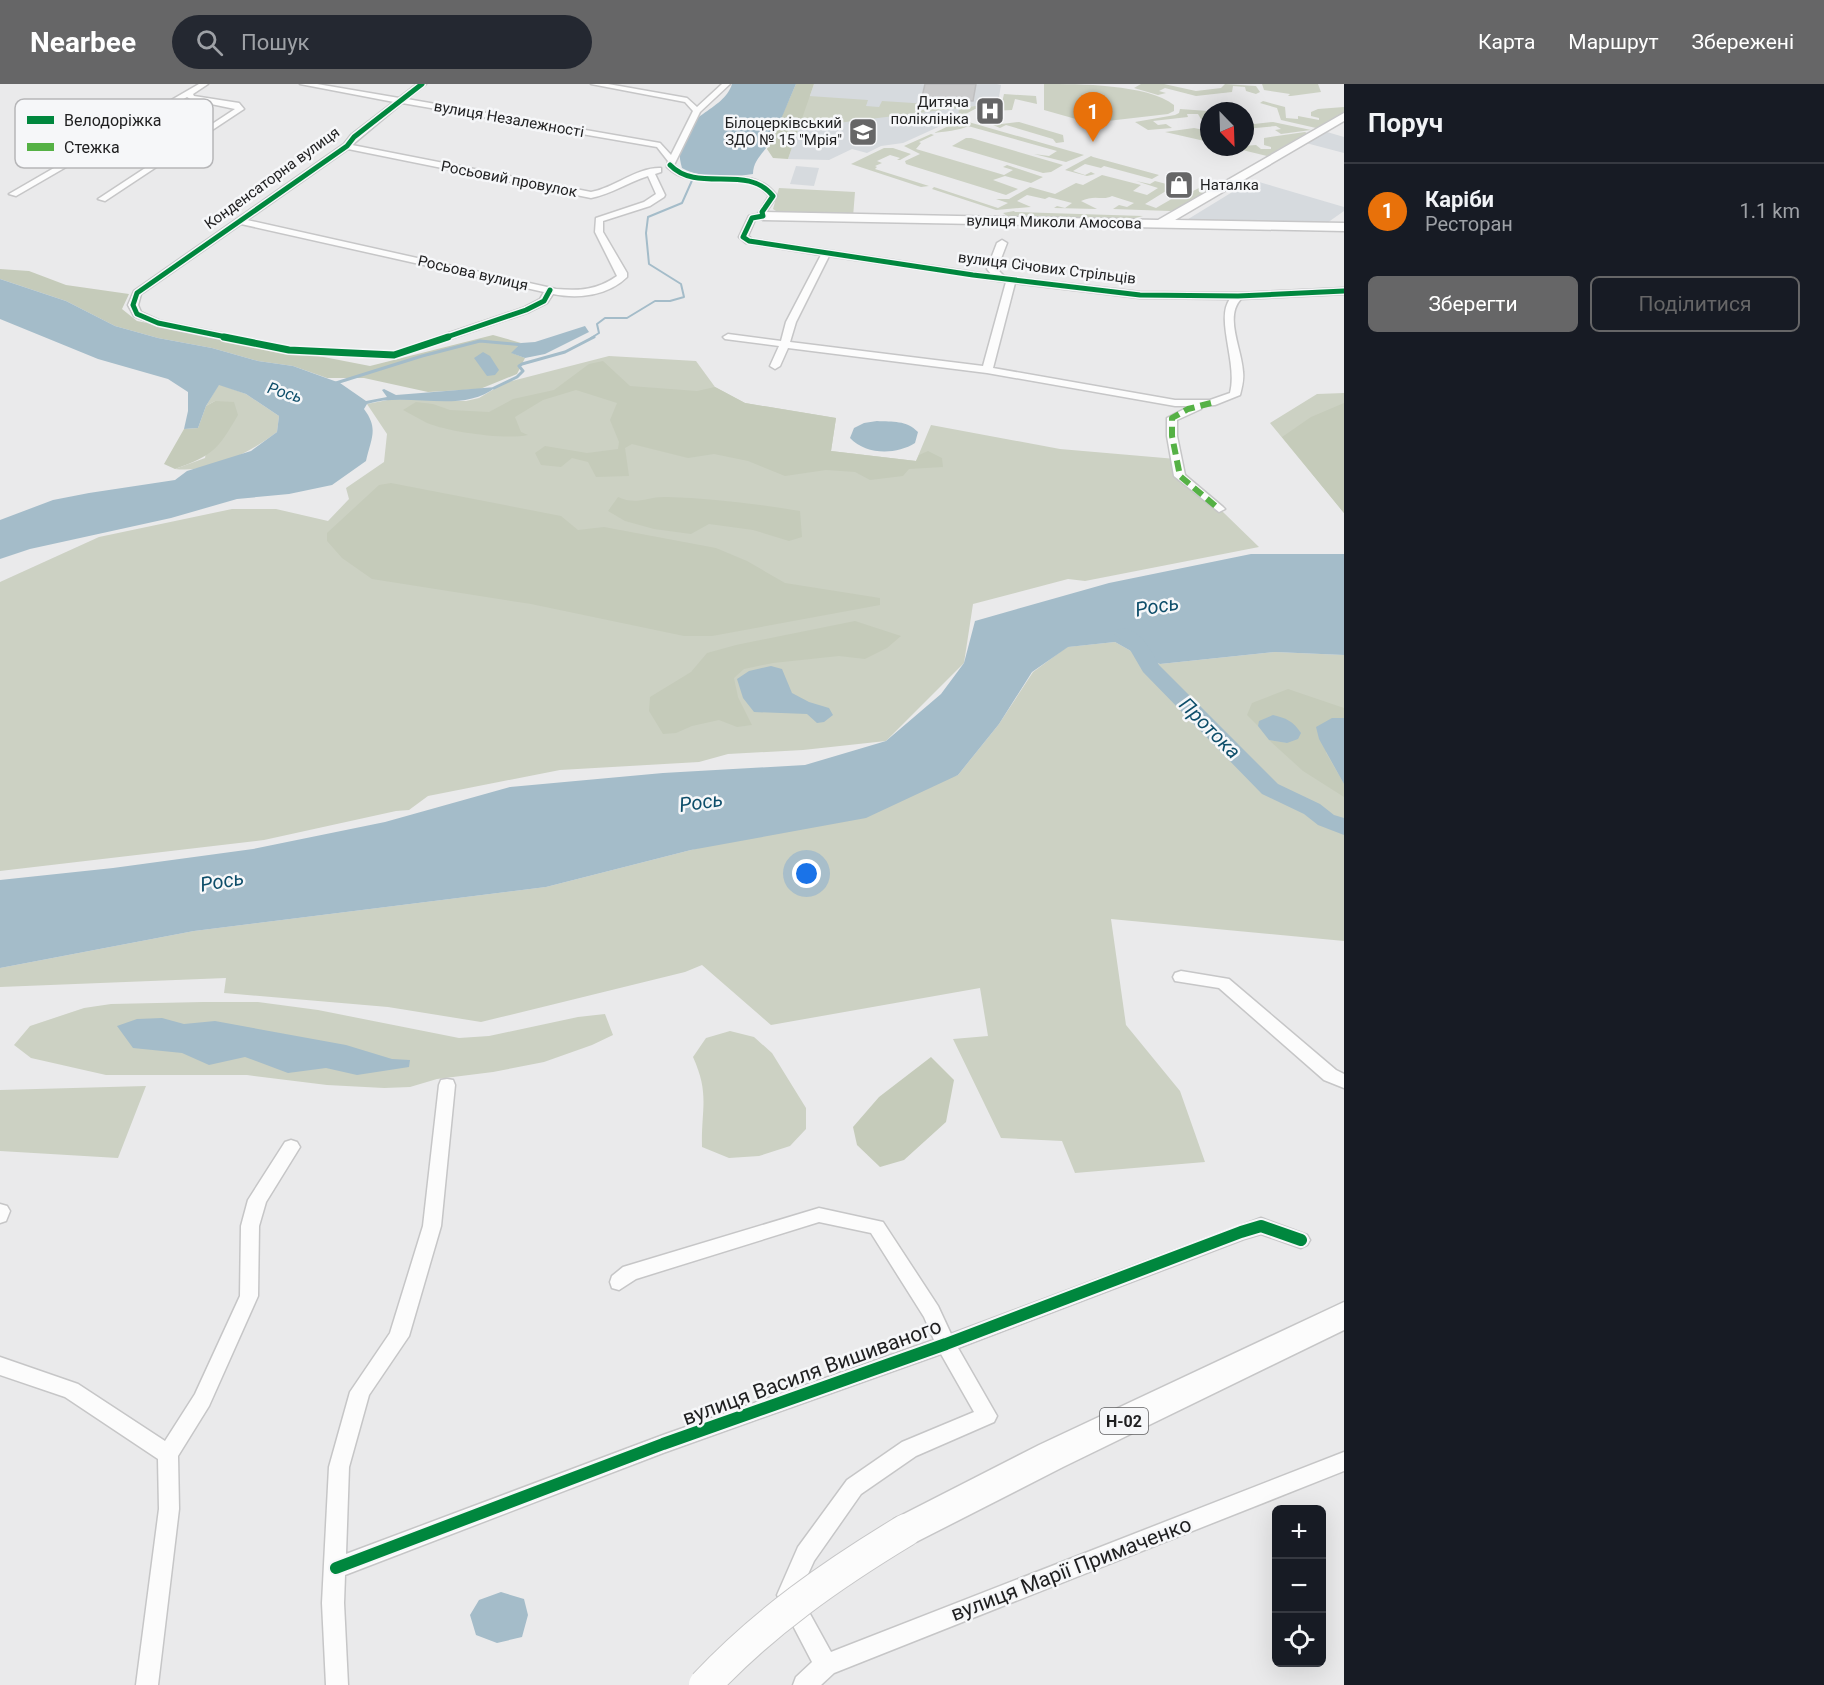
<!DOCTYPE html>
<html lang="uk">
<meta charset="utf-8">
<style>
:root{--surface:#171b24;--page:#242831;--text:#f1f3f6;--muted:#9ea1a6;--line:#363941;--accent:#666667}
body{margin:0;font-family:Roboto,sans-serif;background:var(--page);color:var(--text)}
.controls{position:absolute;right:18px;bottom:18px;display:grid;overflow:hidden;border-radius:9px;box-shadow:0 6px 24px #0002}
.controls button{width:54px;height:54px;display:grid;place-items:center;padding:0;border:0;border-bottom:2px solid var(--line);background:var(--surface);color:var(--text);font:30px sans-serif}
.compass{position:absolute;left:1200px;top:18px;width:54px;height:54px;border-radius:50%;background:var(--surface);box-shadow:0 6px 24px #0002;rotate:157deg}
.you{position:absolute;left:807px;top:790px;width:21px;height:21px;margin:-15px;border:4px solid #fff;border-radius:50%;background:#1a73e8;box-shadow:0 0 0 9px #1a73e833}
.badge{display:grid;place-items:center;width:39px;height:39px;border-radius:50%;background:var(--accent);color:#fff;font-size:20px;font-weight:700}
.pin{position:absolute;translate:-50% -50px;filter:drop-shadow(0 2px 3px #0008)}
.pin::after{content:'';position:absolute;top:32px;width:21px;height:18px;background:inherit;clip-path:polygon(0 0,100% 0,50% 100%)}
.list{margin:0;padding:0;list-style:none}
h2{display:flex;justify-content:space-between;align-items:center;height:78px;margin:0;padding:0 24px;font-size:26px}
h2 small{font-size:20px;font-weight:400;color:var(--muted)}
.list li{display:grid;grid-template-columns:39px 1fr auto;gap:18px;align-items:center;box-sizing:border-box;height:96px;padding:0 24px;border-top:2px solid var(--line)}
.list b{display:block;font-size:22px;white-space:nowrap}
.list p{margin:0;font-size:20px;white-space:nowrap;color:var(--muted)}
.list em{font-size:20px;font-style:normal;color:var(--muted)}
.actions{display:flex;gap:12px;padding:18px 24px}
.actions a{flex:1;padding:14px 0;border:2px solid var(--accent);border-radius:9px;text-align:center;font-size:21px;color:var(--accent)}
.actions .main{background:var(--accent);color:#fff}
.icon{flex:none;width:33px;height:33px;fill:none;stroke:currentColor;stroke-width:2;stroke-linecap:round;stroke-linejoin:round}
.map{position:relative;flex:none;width:1344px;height:1601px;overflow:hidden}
header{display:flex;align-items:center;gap:36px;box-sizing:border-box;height:84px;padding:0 30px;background:var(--accent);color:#fff}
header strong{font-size:28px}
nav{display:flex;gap:33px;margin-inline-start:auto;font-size:21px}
.search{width:420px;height:54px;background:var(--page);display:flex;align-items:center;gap:15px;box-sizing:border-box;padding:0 21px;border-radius:33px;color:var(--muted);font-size:22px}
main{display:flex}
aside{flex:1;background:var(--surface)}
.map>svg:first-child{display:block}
.built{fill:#d6dade}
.green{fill:#ccd1c3}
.forest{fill:#c5cbba}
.water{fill:#a4bcc9}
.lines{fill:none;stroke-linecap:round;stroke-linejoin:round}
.stream-far1{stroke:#a4bcc9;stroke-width:2}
.stream{stroke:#a4bcc9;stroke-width:3}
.river{fill:#a4bcc9;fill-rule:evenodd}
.building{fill:#cbcbcc;stroke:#bfbfc0;stroke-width:1.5}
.street-casing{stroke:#c6c6c7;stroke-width:3}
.secondary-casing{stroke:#c6c6c7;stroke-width:3}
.primary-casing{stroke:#c6c6c7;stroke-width:3}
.street{fill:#fcfcfc;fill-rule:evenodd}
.secondary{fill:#fcfcfc;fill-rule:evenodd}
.primary{fill:#fcfcfc;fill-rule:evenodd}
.primary-bridge-casing{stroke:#c6c6c7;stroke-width:34;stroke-linecap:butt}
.primary-bridge{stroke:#fcfcfc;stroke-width:32}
.quiet{stroke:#55b145;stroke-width:6;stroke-dasharray:11 6;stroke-linecap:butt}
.cycleway-far2-casing{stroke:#f6f7f9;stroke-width:8}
.cycleway-far1-casing{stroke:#f6f7f9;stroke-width:10}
.cycleway-casing{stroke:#f6f7f9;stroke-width:16}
.cycleway-far2{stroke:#00873e;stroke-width:5}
.cycleway-far1{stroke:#00873e;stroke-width:7}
.cycleway{stroke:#00873e;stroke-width:12}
.labels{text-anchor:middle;stroke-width:5;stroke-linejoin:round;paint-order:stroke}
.far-poi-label{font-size:15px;fill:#1f1f20;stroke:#f6f7f9;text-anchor:end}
.far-street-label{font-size:15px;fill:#1f1f20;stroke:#f6f7f9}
.far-water-label{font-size:16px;font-style:italic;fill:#0e4e6a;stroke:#f6f7f9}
.shield{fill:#f6f7f9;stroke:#606061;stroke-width:1.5}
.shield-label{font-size:16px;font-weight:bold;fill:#1f1f20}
.water-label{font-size:20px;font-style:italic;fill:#0e4e6a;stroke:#f6f7f9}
.near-street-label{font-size:21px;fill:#1f1f20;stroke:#f6f7f9}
.key{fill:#f6f7f9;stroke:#b6b6b8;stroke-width:1.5}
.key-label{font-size:16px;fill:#1f1f20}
</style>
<header>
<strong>Nearbee</strong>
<div class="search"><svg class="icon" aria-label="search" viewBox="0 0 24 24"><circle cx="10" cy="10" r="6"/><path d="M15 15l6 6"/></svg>Пошук</div>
<nav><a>Карта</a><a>Маршрут</a><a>Збережені</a></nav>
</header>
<main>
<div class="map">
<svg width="1344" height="1601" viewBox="0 0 1344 1601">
<rect width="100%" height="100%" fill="#eaeaeb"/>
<path class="built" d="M814 0H997L1001 1 998 19 960 24 958 34 903 59 881 62 867 69 852 65 829 76 788 75Z
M1327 48 1344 53V69L1306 59Z
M796 82 819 84 814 102 790 100Z
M1252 96 1344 123V127L1327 139 1185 137Z"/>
<path class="green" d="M1044 0C1079 0 1147 0 1174 21V27L1168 30 1090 39 1044 26Z
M1141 0H1164L1196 7 1221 4 1225 0 1256 2 1260 8 1256 10 1246 7 1245 3 1233 2 1232 8 1196 12 1165 4 1159 7 1166 9 1158 11 1134 4Z
M1262 0H1318L1321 8 1291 12H1288L1290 10 1264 6Z
M1004 10 1036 12 1037 20 1015 15 1012 26 991 27 1001 23Z
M809 12 868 16 866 22 879 23 882 17 960 22V24L998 19 995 23 975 25 958 34 959 24 797 44Z
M1263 17 1285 23 1286 34 1298 35V32L1319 36V34L1311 32V28L1318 25 1344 23V28L1316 44 1281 36 1277 24 1260 19Z
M1180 25 1208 27 1209 37 1201 35 1198 30H1187L1188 33 1153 37 1158 41 1166 40 1172 44 1148 46 1135 38 1175 31 1179 29Z
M959 37H965L1084 71 1066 78 1034 70 1049 72 1057 67 968 42C961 46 942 48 934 49Z
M1019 38 1063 51 1064 58 1056 59 1053 55 1006 41 1000 44 993 41Z
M1273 38 1311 46 1281 50 1275 46 1281 45 1276 42 1245 45V41Z
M1194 44 1209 47V58L1165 48Z
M1305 48 1307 49 1267 72 1230 63 1256 61 1261 65H1271V63L1264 61V54Z
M931 50 934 51 919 58 921 59 916 65 1004 91 1013 86 1003 83 1007 81 1043 93 1031 99 1005 92 993 96 1018 105 1006 111 906 80 905 77 920 70 904 62Z
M966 54H971L1063 81 1051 88 1043 89 952 62Z
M884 64H893L911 70 900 76H897L900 74 890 71 877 77 882 79 875 82 877 83 875 85 929 102 921 103 851 80Z
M1091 72 1093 73 1159 91 1152 95 1104 82 1101 84 1085 80 1073 87 1085 91 1091 88 1095 90 1087 92 1065 86Z
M1102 91 1141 101 1133 107 1147 111 1158 104 1136 97 1150 100 1155 97 1174 102 1145 120 1156 124 1182 109 1193 107 1201 103 1209 106 1176 126 1170 127 1113 125 1119 121 1127 123 1134 119 1112 112C1103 117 1095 110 1081 117L1097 125 1054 124 1057 122 1065 124 1072 119 1049 113 1045 115 1027 111 1017 117 1031 123 996 126 932 105 934 103 998 124 1008 119 996 115H1009L1030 103 1055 110 1076 99 1083 101Z
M779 104 855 108 853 133 779 129 773 125Z
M1014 127 1015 128 1143 132 1128 136 1010 134 1003 129Z
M609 272 696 277 715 303 745 319 836 334 831 367 916 377 931 341 1060 365 1176 375 1189 395 1259 463 1085 497 1068 495 973 520 964 579 886 657 803 666 728 670 699 678 560 686 428 712 409 726 396 727 264 756 0 787V498L99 453 232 425H276L328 437 349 415 346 404 384 378 387 350 367 320 393 315 466 317 479 314 504 299Z
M219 300 246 310 279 332 277 348C249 369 211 389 175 385L205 374 215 317 206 322Z
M1344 309V429L1270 339 1317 310Z
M1115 558 1138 571 1160 580 1275 568 1344 571V857L1111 835 1126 941 1180 1007 1205 1078 1075 1089 1062 1057 1001 1054 953 955 988 952 980 904 771 941 702 881 685 888 481 938 388 923 224 909 226 894 0 903V884L194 847 546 803 691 766 958 691 999 640 1033 588 1067 563Z
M203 918H258L318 926 459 954 489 952 578 933 605 930 613 951 592 961 544 978 493 988 437 995 410 1003 384 1004 327 1001 247 991H106L31 974 14 961 30 942 84 924 111 920Z
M730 947 754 953 772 969 806 1024V1045L790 1062 759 1072 729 1074 702 1063C701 1024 710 1011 693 973L706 954Z
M146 1002 118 1074 0 1067V1006Z"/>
<path class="forest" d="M796 0H814L788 75 773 74 767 65Z
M0 185 29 187 66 201 129 210 122 225 137 237 370 282 493 251 521 259 512 269 525 274 517 290 480 305 428 308 364 294H327L293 282 258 277 212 264 158 254 115 242 66 217 0 195Z
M603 277 630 302 697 307 715 303 745 319 836 334 831 367 916 377 919 371 928 367 942 374 943 383 909 385 903 392 870 396 855 388 826 386 785 392 748 377 714 370 688 374 632 360 625 364 629 392 596 393 588 378 572 374 561 383 541 381 535 369 545 362 587 369 618 365 619 358 610 336 617 319 576 306 543 316 515 333 521 348 528 351C505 356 449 348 427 339 419 335 411 330 403 326L416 318 433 320 450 326 489 328 513 315 554 306 589 280Z
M215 317 234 318 238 331C217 367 213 371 175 385L164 380 184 345 198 344 206 322Z
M1344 319V429L1282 353 1311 333Z
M391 399 561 432 578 446 604 443 716 464 747 477 785 499 880 514V521L712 552H684L531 520 372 495 342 474 327 457V449L379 401Z
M618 413C637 422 647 412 667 413 711 414 756 420 800 427L802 453 789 457 753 446 709 440 691 450 654 445 625 437 608 427Z
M855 537 901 552 887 564 865 575 839 572 773 579 744 585 734 594 738 613 752 641 737 643 719 636 692 642 676 649 663 650 649 627 650 613 691 588 707 569 736 561Z
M1288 605 1344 624V634H1332L1326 669 1344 700V713L1303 687 1269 656 1287 659 1260 637 1258 642 1247 631 1252 619Z
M931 973 954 996 946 1038 904 1076 880 1083 857 1061 853 1043 879 1013Z"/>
<path class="water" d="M732 0H796C788 18 781 36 773 53 767 67 753 74 753 90 731 93 701 95 682 84 667 31 723 31 732 0Z
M0 195 66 217 115 242 158 254 212 264 258 277 293 282 340 299 366 317 387 313 382 306 384 305 396 311 496 303C461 331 409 307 367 320L364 325C379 345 371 354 366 377L332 401 289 410 237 415 171 434 30 465 0 475V436L53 416 89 409 175 396 187 387 251 367 277 348 279 332 246 310 219 301 206 322 198 344 184 345 188 327V308L168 295 98 275 0 235Z
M585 242 589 248 545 270 525 274 511 269 521 259 535 258Z
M483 268 490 272 499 286 495 291 487 292 474 274Z
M877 337C893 338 906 336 918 348L915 359C896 371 866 371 850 354L854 344 864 339Z
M1251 470H1344V571L1275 568 1160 580 1138 571 1115 558 1068 563 1032 588 999 640 958 691 866 734 691 766 546 803 194 847 0 884V796L113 784 253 765 385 738 510 703 663 689 805 681 886 657 941 610 964 579 975 537 1109 499Z
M771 582 782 585 792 609 809 618 829 624 833 631 824 638 817 639 807 630 754 628 743 614 737 595 749 587Z
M1273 631C1286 634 1293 637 1301 649L1298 655 1287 659 1269 656 1258 642 1259 637Z
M1332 634H1344V700L1319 655 1316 643Z
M162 934 184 940 215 937 346 961 392 975 410 976 409 983 357 991 326 984 288 989 245 973 209 981 182 969 133 964 117 942 137 935Z
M501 1508 524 1515 528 1531 522 1553 497 1559 476 1551 470 1531 479 1516Z"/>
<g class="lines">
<path class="stream-far1" d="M591 254 599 249 597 240 605 234H627L655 217H670L684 213 681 200 649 180 646 149 648 133 682 119 694 92"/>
<path class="stream" d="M336 299 422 272 480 257 523 261
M494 304 517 293 523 287 519 282 522 280 565 268 594 253"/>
<path class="river" d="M1124 544C1143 549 1150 565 1159 581L1278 700 1320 720 1334 731 1344 734V751L1318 741 1304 730 1262 710 1143 588 1129 564 1114 550 1117 546Z"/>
</g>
<path class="building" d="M925 0H976L973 17 952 16V18L922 13Z"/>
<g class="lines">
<g class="street-casing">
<path id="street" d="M199 0H208L193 10 194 12 239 19 244 25 105 117 98 115 235 25 192 16 187 13 16 112 9 110Z
M300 0H317L399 14 417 0H426L407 15 660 59 671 71 693 27 685 18 591 0H608L687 14 697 23 722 0H730L700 28 674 81C702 108 750 75 777 112L766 128V134L755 136 748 152 752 155 992 191 987 185 997 159 1002 156 1007 159 997 185 1004 192 1140 208 1238 209 1344 204V210L1241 215C1224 233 1242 265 1243 288 1244 296 1242 303 1240 311L1215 321 1202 322 1201 325 1177 336V352L1185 391 1223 423 1225 425 1219 428 1174 392 1167 352V334L1190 322H1175L987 289 788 264 780 282 775 285 770 282 779 262 725 255 723 253 728 250 781 257 786 238 821 171 746 159 739 153 749 132 758 130 769 112C744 81 694 111 667 83L668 77 657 63 402 19 352 61 591 108C614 104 637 83 661 84V88L655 90 665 111 664 113 650 122 603 137V148L627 189V193C608 212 578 215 553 210L547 219 529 228 394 274 289 269 158 242 134 232 128 221 134 207 344 60 351 51 394 18ZM348 65 591 114C614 109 626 99 648 92L656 110 644 118 596 134 595 148 617 192C597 206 580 207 556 205L247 136ZM241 140 544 208 540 215 523 224 393 268 289 263 161 237 141 228 138 221 141 210ZM829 172 1006 198 983 282 790 258 796 238ZM1015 199 1140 214 1230 215C1215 235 1238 279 1230 309L1210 316H1175L993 284Z
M1181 887 1229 895 1336 986 1344 990V1004L1324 996 1219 904 1175 897 1173 893 1175 889Z
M447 995 453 996 455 1001 441 1142 409 1252 369 1311 349 1383 346 1470 663 1351 934 1256 924 1233 871 1149 819 1138 636 1195 619 1206 612 1204 610 1198 612 1192 623 1183 819 1124 883 1138 938 1222 951 1250 1261 1134 1307 1151 1310 1156 1307 1161 1301 1164 1261 1150 1244 1155 958 1264 997 1332 994 1338 916 1372 861 1410 814 1477 799 1510 831 1568 1344 1368V1387L834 1589 821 1601H793L796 1593 812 1578 777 1511 798 1463 847 1396 902 1358 974 1328 941 1270 663 1369 345 1491 344 1519 348 1601H326L322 1519 329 1383 350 1308 390 1249 423 1142 439 1001 441 996Z
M291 1056 297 1058 300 1063 266 1118 259 1142 258 1212 209 1322 178 1372 179 1425 158 1601H136L159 1425 158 1375 65 1313 0 1291V1273L78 1300 165 1357 195 1310 240 1212 241 1142 248 1116 285 1058Z
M0 1120 7 1122 10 1127 6 1137 0 1139Z"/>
</g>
<g class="secondary-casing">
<path id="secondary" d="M1344 29V37L1175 136 1344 139V147L763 136 757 132 763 128 1158 136Z"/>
</g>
<g class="primary-casing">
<path id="primary" d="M1344 1218V1246L1063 1383 918 1457 906 1462 894 1457 889 1446 894 1435 1039 1361Z"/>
</g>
<use href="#street" class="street"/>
<use href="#secondary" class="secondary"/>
<use href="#primary" class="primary"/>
<g class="primary-bridge-casing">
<path id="primary-bridge" d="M705 1601C764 1538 833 1490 906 1446"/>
</g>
<use href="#primary-bridge" class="primary-bridge"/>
<path class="quiet" d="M1211 319 1188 325 1172 334V352L1180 392 1219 425"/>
<g class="cycleway-far2-casing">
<path id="cycleway-far2" d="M670 81C698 110 747 79 773 112L762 128 763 132 752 134 743 153 749 157 973 191 1140 211 1238 212 1344 207
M231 254 158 239 137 230 133 221 137 209 347 62 354 53 422 0
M444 254 526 226 544 217 550 206"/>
</g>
<g class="cycleway-far1-casing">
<path id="cycleway-far1" d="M224 253 289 266 394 271 448 253"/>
</g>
<g class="cycleway-casing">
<path id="cycleway" d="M336 1484 663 1360 946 1260 1241 1148 1261 1142 1301 1156"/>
</g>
<use href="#cycleway-far2" class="cycleway-far2"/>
<use href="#cycleway-far1" class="cycleway-far1"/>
<use href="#cycleway" class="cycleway"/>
</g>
<defs>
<g id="hospital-square" transform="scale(1.5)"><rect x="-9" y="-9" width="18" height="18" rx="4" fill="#666667" stroke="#f6f7f9"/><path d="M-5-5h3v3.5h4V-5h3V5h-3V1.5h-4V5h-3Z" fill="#fff"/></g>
<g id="school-square" transform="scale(1.5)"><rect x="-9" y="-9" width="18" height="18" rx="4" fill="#666667" stroke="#f6f7f9"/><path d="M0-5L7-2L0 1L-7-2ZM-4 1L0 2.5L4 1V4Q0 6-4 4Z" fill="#fff"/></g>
<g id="shop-square" transform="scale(1.5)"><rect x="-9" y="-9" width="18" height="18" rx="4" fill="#666667" stroke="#f6f7f9"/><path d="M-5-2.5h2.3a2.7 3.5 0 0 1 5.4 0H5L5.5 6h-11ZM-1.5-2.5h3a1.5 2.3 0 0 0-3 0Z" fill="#fff"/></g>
</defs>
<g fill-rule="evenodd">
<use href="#hospital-square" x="990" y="27"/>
<use href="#school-square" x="863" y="48"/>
<use href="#shop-square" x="1179" y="101"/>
</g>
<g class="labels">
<g class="far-poi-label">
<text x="969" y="23">Дитяча<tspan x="969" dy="17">поліклініка</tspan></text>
<text x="842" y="44">Білоцерківський<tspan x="842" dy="17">ЗДО № 15 "Мрія"</tspan></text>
<text x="1200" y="106" text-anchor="start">Наталка</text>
</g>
<g class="far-street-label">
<text transform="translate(509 35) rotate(10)" y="5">вулиця Незалежності</text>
<text transform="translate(272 94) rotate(-36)" y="5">Конденсаторна вулиця</text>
<text transform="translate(509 95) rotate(11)" y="5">Росьовий провулок</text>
<text transform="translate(1054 138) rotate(1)" y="5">вулиця Миколи Амосова</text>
<text transform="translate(1047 184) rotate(7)" y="5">вулиця Січових Стрільців</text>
<text transform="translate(473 189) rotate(13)" y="5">Росьова вулиця</text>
</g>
<g class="far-water-label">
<text transform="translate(285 308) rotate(17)" y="6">Рось</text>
</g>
<rect class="shield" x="1100" y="1324" width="48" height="26" rx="4.5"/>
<g class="shield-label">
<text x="1124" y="1343">Н-02</text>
</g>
<g class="water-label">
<text transform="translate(1157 522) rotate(-10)" y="7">Рось</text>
<text transform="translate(1210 644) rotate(45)" y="7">Протока</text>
<text transform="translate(701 718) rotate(-8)" y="7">Рось</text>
<text transform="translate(222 797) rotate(-10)" y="7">Рось</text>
</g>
<g class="near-street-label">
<text transform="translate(812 1288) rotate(-20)" y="7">вулиця Василя Вишиваного</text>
<text transform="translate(1071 1485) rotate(-21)" y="7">вулиця Марії Примаченко</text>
</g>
</g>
<rect x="15" y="15" width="198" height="69" rx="9" class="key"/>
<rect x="27" y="32" width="27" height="8" fill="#00873e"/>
<rect x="27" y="59" width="27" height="8" fill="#55b145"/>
<g class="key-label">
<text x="64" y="42">Велодоріжка</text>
<text x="64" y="69">Стежка</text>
</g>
</svg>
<div class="controls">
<button>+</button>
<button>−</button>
<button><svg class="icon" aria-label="locate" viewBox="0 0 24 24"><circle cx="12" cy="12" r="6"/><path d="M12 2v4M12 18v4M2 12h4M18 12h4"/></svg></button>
</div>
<svg class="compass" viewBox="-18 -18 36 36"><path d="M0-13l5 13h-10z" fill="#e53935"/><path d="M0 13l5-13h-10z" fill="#9ea1a6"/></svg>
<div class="you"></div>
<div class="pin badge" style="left:1093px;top:58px;background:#e8710a">1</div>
</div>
<aside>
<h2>Поруч<small></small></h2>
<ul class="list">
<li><span class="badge" style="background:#e8710a">1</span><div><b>Каріби</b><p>Ресторан</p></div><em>1.1 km</em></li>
</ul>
<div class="actions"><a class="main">Зберегти</a><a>Поділитися</a></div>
</aside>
</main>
